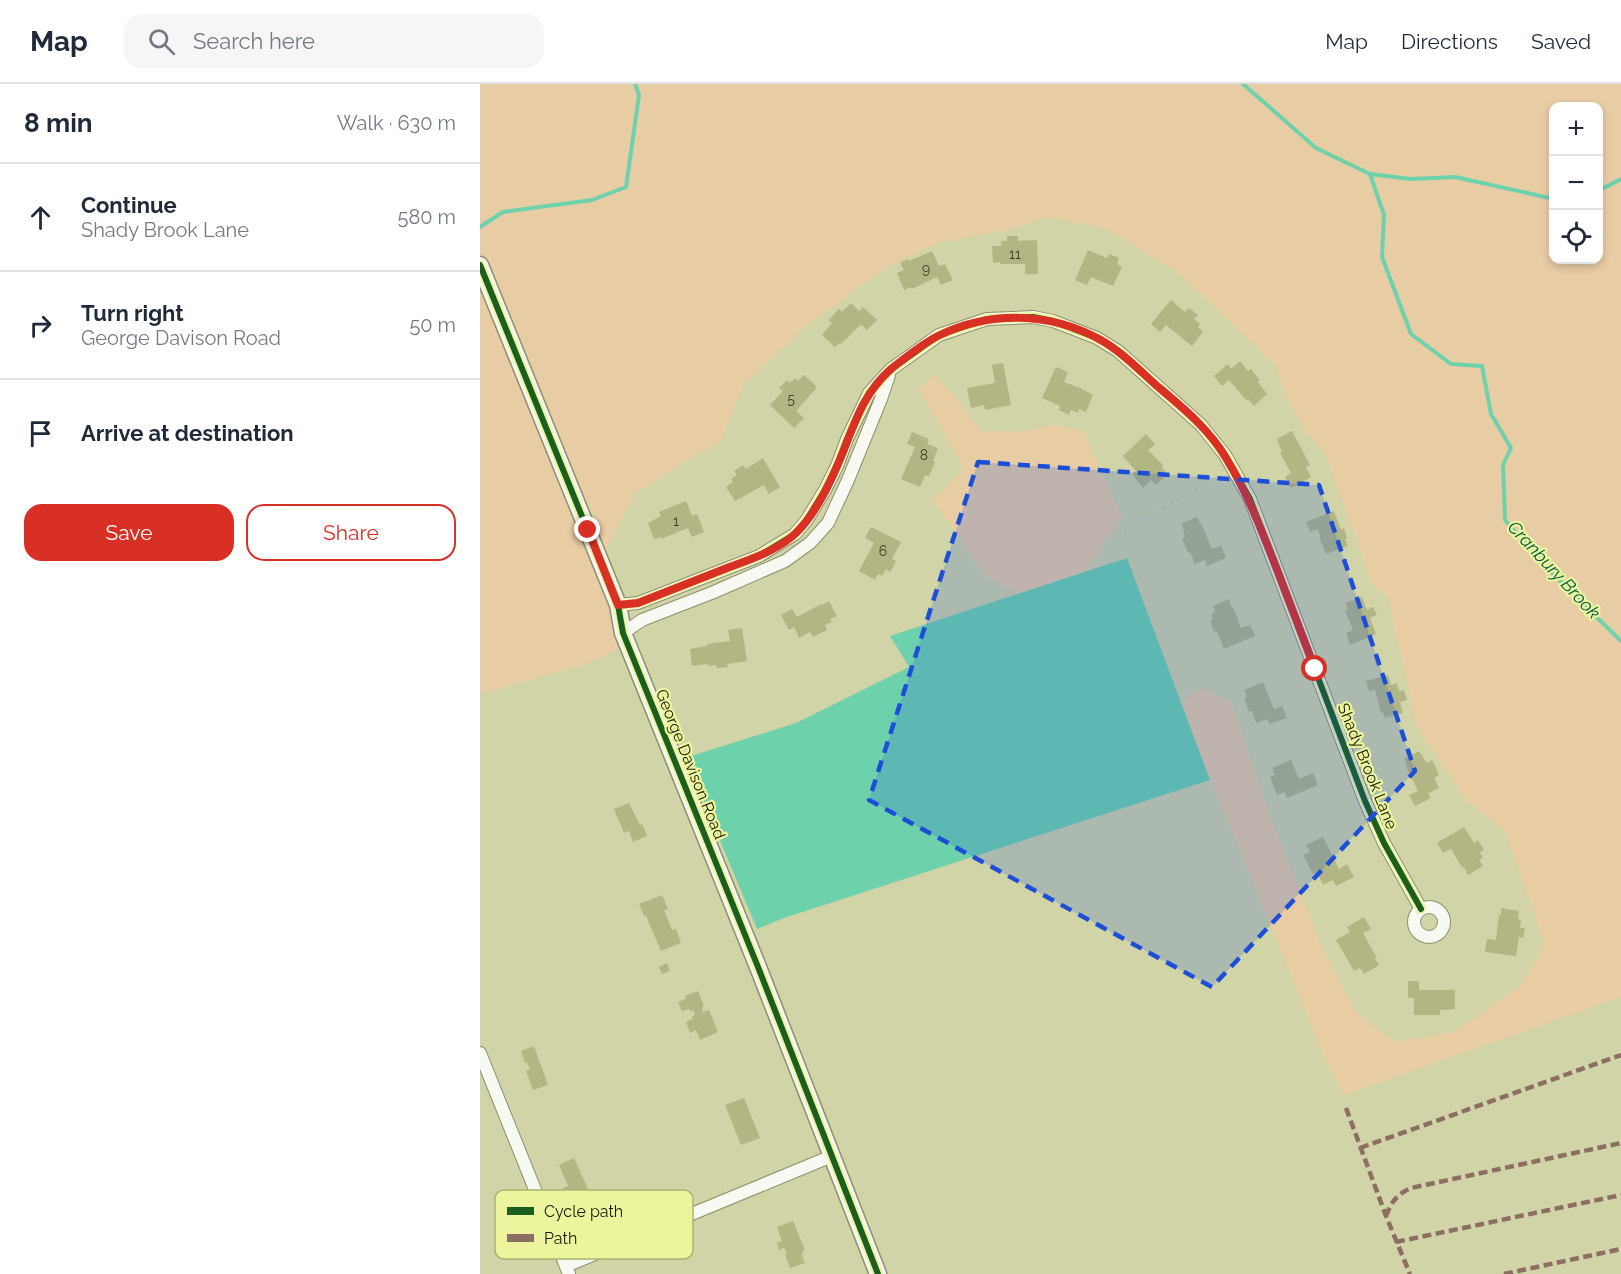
<!DOCTYPE html>
<meta charset="utf-8">
<style>
:root{--surface:#fff;--page:#f6f6f7;--text:#1f2937;--muted:#747a83;--line:#e0e1e3;--accent:#d93025}
body{margin:0;font-family:Raleway,sans-serif;background:var(--page);color:var(--text)}
.controls{position:absolute;right:18px;top:18px;display:grid;overflow:hidden;border-radius:12px;box-shadow:0 3px 9px #0003}
.controls button{width:54px;height:54px;display:grid;place-items:center;padding:0;border:0;border-bottom:2px solid var(--line);background:var(--surface);color:var(--text);font:30px sans-serif}
.stop{position:absolute;width:18px;height:18px;margin:-14px;border:4px solid #d93025;border-radius:50%;background:#fff}
.stop.end{background:#d93025;border-color:#fff;box-shadow:0 2px 6px #0008}
.list{margin:0;padding:0;list-style:none}
h2{display:flex;justify-content:space-between;align-items:center;height:78px;margin:0;padding:0 24px;font-size:26px}
h2 small{font-size:20px;font-weight:400;color:var(--muted)}
.list li{display:grid;grid-template-columns:39px 1fr auto;gap:18px;align-items:center;box-sizing:border-box;height:108px;padding:0 24px;border-top:2px solid var(--line)}
.list b{display:block;font-size:22px;white-space:nowrap}
.list p{margin:0;font-size:20px;white-space:nowrap;color:var(--muted)}
.list em{font-size:20px;font-style:normal;color:var(--muted)}
.actions{display:flex;gap:12px;padding:18px 24px}
.actions a{flex:1;padding:14px 0;border:2px solid var(--accent);border-radius:18px;text-align:center;font-size:21px;color:var(--accent)}
.actions .main{background:var(--accent);color:#fff}
.icon{flex:none;width:33px;height:33px;fill:none;stroke:currentColor;stroke-width:2;stroke-linecap:round;stroke-linejoin:round}
.map{position:relative;flex:none;width:1141px;height:1190px;overflow:hidden}
header{display:flex;align-items:center;gap:36px;box-sizing:border-box;height:84px;padding:0 30px;background:var(--surface);border-bottom:2px solid var(--line)}
header strong{font-size:28px}
nav{display:flex;gap:33px;margin-inline-start:auto;font-size:21px}
.search{width:420px;height:54px;background:var(--page);display:flex;align-items:center;gap:15px;box-sizing:border-box;padding:0 21px;border-radius:18px;color:var(--muted);font-size:22px}
main{display:flex}
aside{flex:1;background:var(--surface)}
.map>svg:first-child{display:block}
.green{fill:#e8cca4;fill-rule:evenodd}
.water{fill:#6dd2ac}
.lines{fill:none;stroke-linecap:round;stroke-linejoin:round}
.stream{stroke:#6dd2ac;stroke-width:4}
.building{fill:#b2b685}
.street-casing{stroke:#8d906a;stroke-width:14}
.secondary-casing{stroke:#8d906a;stroke-width:19}
.path{stroke:#c6c7ba;stroke-width:2;stroke-dasharray:3 4.5;stroke-linecap:butt}
.street{stroke:#f8f9f2;stroke-width:12}
.secondary{stroke:#f5f5ef;stroke-width:16}
.quiet{stroke:#8d6e63;stroke-width:4.5;stroke-dasharray:9 4.5;stroke-linecap:butt}
.cycleway-casing{stroke:#ecf59e;stroke-width:10}
.cycleway{stroke:#1b5e20;stroke-width:6}
.route{stroke:#d93025;stroke-width:8}
.marked{fill:#1d4ed8;fill-opacity:0.2;stroke:#1d4ed8;stroke-width:4.5;stroke-dasharray:12 8;stroke-linejoin:round}
.labels{text-anchor:middle;stroke-width:4.5;stroke-linejoin:round;paint-order:stroke}
.number-label{font-size:14px;fill:#3e4123}
.street-label{font-size:16px;fill:#181a02;stroke:#ecf59e}
.water-label{font-size:18px;font-style:italic;fill:#045847;stroke:#ecf59e}
.key{fill:#ecf59e;stroke:#acb36f;stroke-width:1.5}
.key-label{font-size:16px;fill:#181a02}
</style>
<header>
<strong>Map</strong>
<div class="search"><svg class="icon" aria-label="search" viewBox="0 0 24 24"><circle cx="10" cy="10" r="6"/><path d="M15 15l6 6"/></svg>Search here</div>
<nav><a>Map</a><a>Directions</a><a>Saved</a></nav>
</header>
<main>
<aside>
<h2>8 min<small>Walk · 630 m</small></h2>
<ul class="list">
<li><svg class="icon" aria-label="ahead" viewBox="0 0 24 24"><path d="M12 20V5M6 11l6-6 6 6"/></svg><div><b>Continue</b><p>Shady Brook Lane</p></div><em>580 m</em></li>
<li><svg class="icon" aria-label="right" viewBox="0 0 24 24"><path d="M7 20v-9h11M14 6l5 5-5 5"/></svg><div><b>Turn right</b><p>George Davison Road</p></div><em>50 m</em></li>
<li><svg class="icon" aria-label="arrive" viewBox="0 0 24 24"><path d="M6 21V4h12l-3 4 3 4H6"/></svg><div><b>Arrive at destination</b></div></li>
</ul>
<div class="actions"><a class="main">Save</a><a>Share</a></div>
</aside>
<div class="map">
<svg width="1141" height="1190" viewBox="0 0 1141 1190">
<rect width="100%" height="100%" fill="#d0d4a6"/>
<path class="green" d="M0 0H1141V913L864 1011 844 973 745 729 730 696 304 834 277 845 226 723 208 673 316 639 429 583 410 552 541 511 504 491 470 440 452 418 484 384 439 305 455 290 502 347 540 348 573 341 603 347 642 434 618 468 607 488 647 474 701 618 722 604 752 619 791 735 840 859 875 927 913 958 975 948 1041 901 1065 860 1025 747 987 717 937 643 908 515 891 497 845 369 825 346 805 310 795 281 700 190 627 145 568 133 526 146 460 158 409 182 329 239 263 301 241 356 155 409 124 469 146 562 106 580 3 609 0 608ZM1074 22H1118V176H1074Z"/>
<path class="water" d="M647 474 730 696 304 834 277 845 226 723 208 673 316 639 429 583 410 552Z"/>
<g class="lines">
<path class="stream" d="M763 0 836 64 890 90 904 131 902 173 931 250 971 280 1002 282 1011 330 1031 364 1023 381 1025 436 1062 479 1141 557
M890 90 931 95 975 93 1074 115
M1118 107 1141 95
M0 143 23 128 112 116 146 103 159 11 155 0"/>
</g>
<path class="building" d="M527 152H538V157L557 156 558 190H545V180H520V178L513 179 512 162H521V157H527Z
M608 166 627 174 629 170 639 174 637 180 642 183 633 202 611 193 607 201 595 196Z
M452 167 459 182 465 180 473 196 461 201 457 193 432 205 431 203 424 206 417 189 424 186 420 179 428 175 429 177Z
M691 216 705 228 709 224 718 231 714 235 720 240 718 243 723 248 712 262 686 241 680 248 671 240Z
M371 219 379 227 383 223 397 236 387 246 381 240 361 260 359 259 355 263 342 251 352 239 349 236 359 225 362 228Z
M760 277 768 287 771 285 780 296 778 298 787 310 774 322 768 315 767 317 749 296 742 302 734 292 748 280 751 285Z
M523 279 531 321 505 326 504 321 491 324 487 304 515 299 512 281Z
M576 283 588 288 584 298 600 304 613 311 606 328 599 325 598 329 591 326 589 331 579 326 580 322 562 314Z
M324 291 337 303 316 327 324 334 314 344 290 321 303 307 299 304 307 296 310 299 315 294 318 297Z
M812 347 830 381 826 383 831 393 811 404 805 393 811 389 800 369 802 368 797 355Z
M432 348 449 355 447 360 458 364 453 377 455 378 449 392 445 391 440 403 421 395 435 363 427 360Z
M666 350 675 360 668 366 682 380 683 385 688 390 676 401 671 396 663 404 652 390 656 387 643 372Z
M283 374 300 403 289 410 284 401 255 417 246 403 253 398 251 395 257 391 254 387 263 381 266 385Z
M206 417 212 432 217 430 224 448 212 453 208 444 181 455V453L174 455 168 439 181 432 179 428Z
M854 427 861 446 864 444 867 454 865 455 868 462 846 470 839 453 840 452 838 445 830 448 826 438Z
M717 433 720 439H721L732 465 741 462 746 474 727 482 725 476 715 480 710 468 708 469 702 455 705 453 702 439Z
M391 443 421 458 412 475 416 477 410 488 406 485 402 492 398 490 395 496 379 487 394 459 385 454Z
M882 513 887 526 893 523 897 531 890 534 896 550 870 561 866 549 873 546 865 527 868 526 866 519Z
M749 515 751 522 754 525 761 544 770 541 775 552 744 565 737 547 734 548 730 537 733 536 731 530 735 528 733 522Z
M349 517 357 532 350 535 352 538 345 541 347 546 333 553 330 548 319 554 314 543 309 546 301 531 312 525 317 533 341 520 342 521Z
M262 544 267 577 247 580 248 583 237 584 236 581 229 582 228 580 212 582 210 565 227 562V560L250 557 248 546Z
M908 591 911 601 917 599 919 607 924 606 927 616 920 618 923 629 905 634 903 628 901 629 895 606 889 607 886 597Z
M783 598 794 625 802 622 807 634 790 640 787 635 776 639 772 627 769 628 764 614 767 613 764 606Z
M939 667 947 679 952 676 959 691 954 694 959 704 948 709 951 714 935 722 929 711 938 707 926 682 927 681 924 675Z
M811 676 819 695 833 689 838 701 807 714 804 708 797 711 790 693 795 691 792 684Z
M149 719 160 741 162 740 167 752 153 758 149 747 144 749 134 725Z
M984 743 994 759 998 756 1004 766 1000 768 1003 774 999 776 1003 782 988 791 985 785 981 782 971 765 963 769 957 759Z
M843 753 859 785 867 780 874 793 856 802 853 796 843 801 837 788 833 790 823 771 830 768 826 761Z
M182 811 188 825 184 826 192 846 196 845 201 859 181 867 166 832H164L159 820Z
M1021 824 1039 827 1038 835 1041 836 1040 844H1045L1043 854 1039 853 1036 872 1005 868 1007 855 1016 856 1019 831H1021Z
M884 833 891 845 883 849 897 874 895 875 899 881 884 890 880 884 874 887 856 856 870 848 867 843Z
M187 879 190 887 182 890 179 883Z
M928 897H939V906H975V925L960 926V931H934V914H928Z
M218 907 224 922 222 923 223 928 229 926 238 948 220 956 216 946 210 949 206 938 213 935 212 932 215 931 213 926 211 928 209 925 202 927 198 918 206 915 205 912Z
M54 962 68 1001 53 1006 46 987 50 985 47 978 45 979 41 967Z
M264 1014 280 1054 261 1061 245 1021Z
M94 1074 109 1107 89 1116 83 1104 88 1102 79 1081Z
M313 1137 325 1166 322 1167 323 1170H321L325 1179 310 1184 305 1171 307 1170 304 1164 299 1166 297 1159 302 1157 297 1143Z"/>
<g class="lines">
<g class="street-casing">
<path id="street" d="M138 521 158 519 279 472 315 450 326 437 345 406 357 382 367 355 389 309 410 286 459 251 507 235 553 233 573 237 617 254 638 267 721 341 745 371 770 415 885 717 904 759 941 825
M143 549 162 536 234 508 305 477 330 459 348 439 368 396 401 315 409 291
M934 838a15 15 0 1 1 30 0a15 15 0 1 1-30 0Z
M0 969 89 1190
M86 1182 352 1072"/>
</g>
<g class="secondary-casing">
<path id="secondary" d="M0 181 138 521 143 549 278 883 398 1190"/>
</g>
<path class="path" d="M638 451 742 390"/>
<use href="#street" class="street"/>
<use href="#secondary" class="secondary"/>
<path class="quiet" d="M866 1024 906 1132 930 1190
M880 1064 1141 971
M906 1132C912 1117 916 1111 931 1104L1141 1059
M916 1158 1141 1111
M1024 1190 1141 1165"/>
<g class="cycleway-casing">
<path id="cycleway" d="M0 181 138 521 143 549 278 883 398 1190
M138 521 158 519 279 472 315 450 326 437 345 406 357 382 367 355 389 309 410 286 459 251 507 235 553 233 573 237 617 254 638 267 721 341 745 371 770 415 885 717 904 759 941 825"/>
</g>
<use href="#cycleway" class="cycleway"/>
</g>
<g class="lines">
<path class="route" d="M108 446 138 521 158 519C186 508 214 497 242 486 267 476 297 468 317 448 333 432 345 409 354 389 372 351 378 314 411 285 426 273 443 259 460 251 511 227 569 228 619 255 641 267 659 286 677 302 702 323 729 345 746 374 767 408 781 445 796 483 809 517 822 551 835 585"/>
</g>
<path class="marked" d="M498 378 839 401 935 687 732 903 389 716Z"/>
<g class="labels">
<g class="number-label">
<text x="535" y="175">11</text>
<text x="446" y="190">9</text>
<text x="311" y="320">5</text>
<text x="444" y="376">8</text>
<text x="196" y="442">1</text>
<text x="403" y="472">6</text>
</g>
<g class="street-label">
<text transform="translate(211 680) rotate(68)" y="6">George Davison Road</text>
<text transform="translate(888 682) rotate(68)" y="6">Shady Brook Lane</text>
</g>
<g class="water-label">
<text transform="translate(1074 486) rotate(47)" y="6">Cranbury Brook</text>
</g>
</g>
<rect x="15" y="1106" width="198" height="69" rx="9" class="key"/>
<rect x="27" y="1123" width="27" height="8" fill="#1b5e20"/>
<rect x="27" y="1150" width="27" height="8" fill="#8d6e63"/>
<g class="key-label">
<text x="64" y="1133">Cycle path</text>
<text x="64" y="1160">Path</text>
</g>
</svg>
<div class="controls">
<button>+</button>
<button>−</button>
<button><svg class="icon" aria-label="locate" viewBox="0 0 24 24"><circle cx="12" cy="12" r="6"/><path d="M12 2v4M12 18v4M2 12h4M18 12h4"/></svg></button>
</div>
<div class="stop" style="left:835px;top:585px"></div>
<div class="stop end" style="left:108px;top:446px"></div>
</div>
</main>
